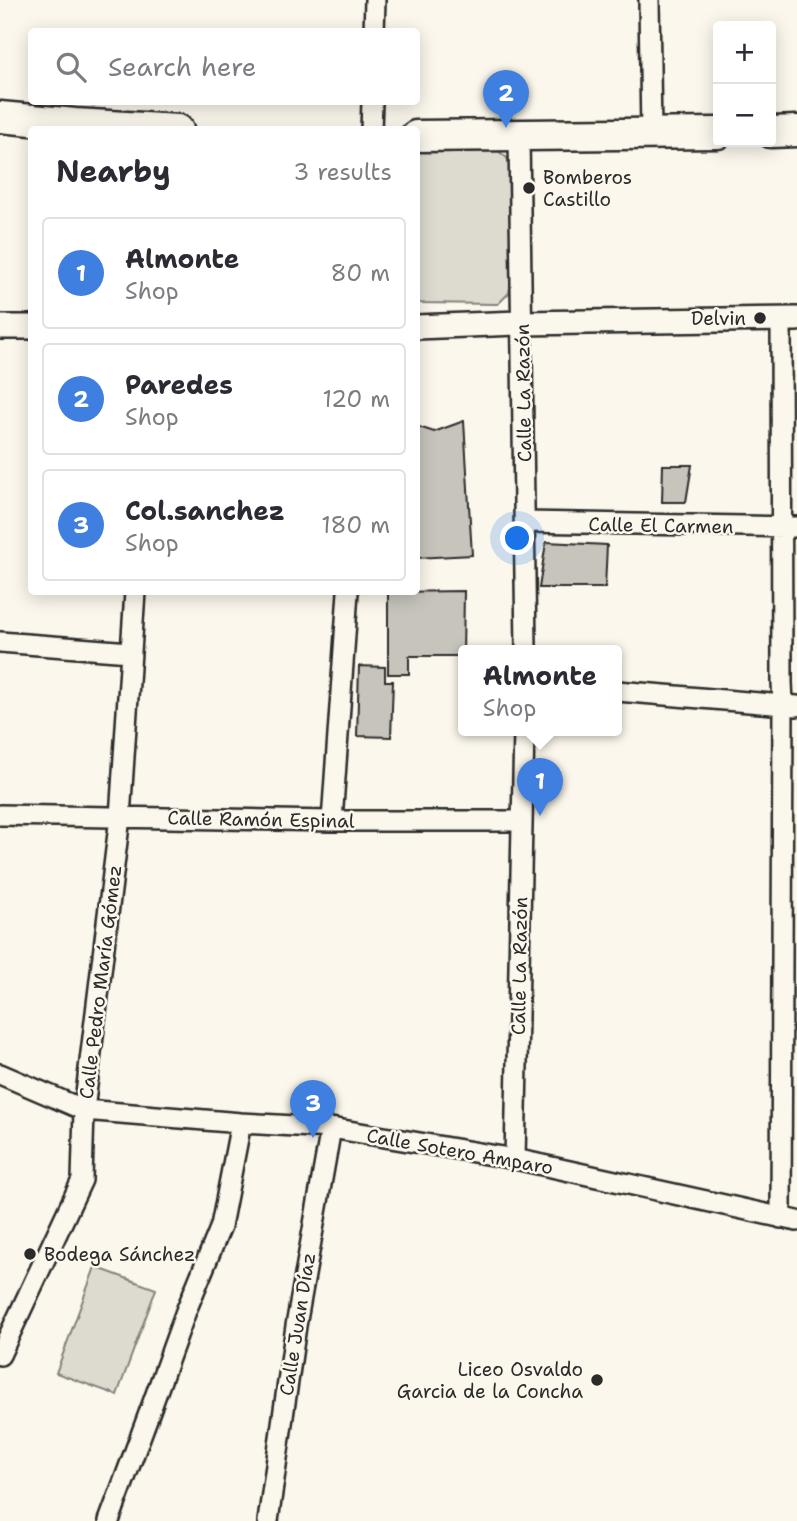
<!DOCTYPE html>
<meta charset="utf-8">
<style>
:root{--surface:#fff;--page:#f2f2f3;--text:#2b2b33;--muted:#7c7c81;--line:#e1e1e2;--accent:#ea580c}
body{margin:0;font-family:"Shantell Sans",sans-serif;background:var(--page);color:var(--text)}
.controls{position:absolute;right:21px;top:21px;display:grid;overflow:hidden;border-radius:7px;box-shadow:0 4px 18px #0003}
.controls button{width:63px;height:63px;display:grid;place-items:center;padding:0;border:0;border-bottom:2px solid var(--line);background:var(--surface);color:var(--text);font:35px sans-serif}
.you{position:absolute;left:518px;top:539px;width:24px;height:24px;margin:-18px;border:5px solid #fff;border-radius:50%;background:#1a73e8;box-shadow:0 0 0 10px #1a73e833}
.badge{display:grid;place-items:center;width:46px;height:46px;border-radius:50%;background:var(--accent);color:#fff;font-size:23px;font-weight:700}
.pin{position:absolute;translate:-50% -58px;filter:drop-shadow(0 2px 4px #0008)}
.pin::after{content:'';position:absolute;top:37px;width:24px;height:21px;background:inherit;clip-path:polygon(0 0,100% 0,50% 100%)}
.popup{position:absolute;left:458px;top:645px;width:164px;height:91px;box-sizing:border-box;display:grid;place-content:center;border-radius:7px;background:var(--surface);filter:drop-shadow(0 2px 5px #0005);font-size:23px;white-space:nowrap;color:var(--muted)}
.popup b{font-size:26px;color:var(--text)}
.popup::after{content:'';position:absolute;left:50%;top:100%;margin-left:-14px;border:14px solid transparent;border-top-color:var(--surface)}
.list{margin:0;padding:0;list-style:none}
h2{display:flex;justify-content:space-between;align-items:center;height:91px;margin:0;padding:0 28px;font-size:30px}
h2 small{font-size:23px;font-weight:400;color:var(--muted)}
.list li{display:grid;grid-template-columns:46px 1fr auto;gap:21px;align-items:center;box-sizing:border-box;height:112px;margin:0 14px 14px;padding:0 14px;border:2px solid var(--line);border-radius:7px}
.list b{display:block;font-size:26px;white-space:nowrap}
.list p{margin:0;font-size:23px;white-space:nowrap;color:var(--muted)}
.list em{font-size:23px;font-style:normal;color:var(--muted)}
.icon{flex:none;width:38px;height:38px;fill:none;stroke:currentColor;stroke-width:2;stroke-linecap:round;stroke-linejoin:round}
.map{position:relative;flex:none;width:797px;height:1521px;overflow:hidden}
.search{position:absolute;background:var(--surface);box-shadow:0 4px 18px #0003;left:28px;top:28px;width:392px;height:77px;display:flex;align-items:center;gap:18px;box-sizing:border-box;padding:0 24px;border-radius:7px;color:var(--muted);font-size:26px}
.panel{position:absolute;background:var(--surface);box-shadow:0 4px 18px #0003;left:28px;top:126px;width:392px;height:469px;border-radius:7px}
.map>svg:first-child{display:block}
.green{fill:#dddad0;stroke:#84827e;stroke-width:2}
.building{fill:#c7c4bc;stroke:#2b2b2b;stroke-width:2}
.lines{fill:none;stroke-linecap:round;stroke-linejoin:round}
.minor-casing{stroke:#2b2b2b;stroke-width:24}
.tertiary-casing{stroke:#2b2b2b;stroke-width:28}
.primary-casing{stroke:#2b2b2b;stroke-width:35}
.minor{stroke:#fbf7ec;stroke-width:19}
.tertiary{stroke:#fbf7ec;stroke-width:23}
.primary{stroke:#fbf7ec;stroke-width:30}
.poi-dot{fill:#2b2b2b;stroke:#fbf7ec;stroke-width:2.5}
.labels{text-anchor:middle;stroke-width:5;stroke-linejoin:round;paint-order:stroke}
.poi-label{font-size:19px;fill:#2b2b2b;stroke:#fbf7ec;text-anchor:start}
.street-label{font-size:19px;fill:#2b2b2b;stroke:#fbf7ec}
</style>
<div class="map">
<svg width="797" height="1521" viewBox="0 0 797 1521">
<rect width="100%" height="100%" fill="#fbf7ec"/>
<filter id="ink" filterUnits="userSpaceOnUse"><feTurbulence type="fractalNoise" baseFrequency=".0143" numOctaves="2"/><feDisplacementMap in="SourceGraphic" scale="14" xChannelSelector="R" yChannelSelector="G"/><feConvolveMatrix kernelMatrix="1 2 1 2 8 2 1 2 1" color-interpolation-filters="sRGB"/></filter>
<g filter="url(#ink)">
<path class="green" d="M417 148 497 150 507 158 513 173 512 277 509 293 498 304 417 303Z
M95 1267 156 1289 117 1395 56 1373Z"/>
<path class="building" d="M464 421 472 555 416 558V426L434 432Z
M663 465H692L686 502H662Z
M546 542 607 545 605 588H539Z
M464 591 463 656H409V674H388V592Z
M359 666 385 667V681H393L391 737 357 736Z"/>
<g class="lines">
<g class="minor-casing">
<path id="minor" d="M649 0 651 134
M374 32 375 0
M371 130 372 102
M519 136 526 650
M781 320 782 682 783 704 781 1218
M525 522 797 527
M0 642 130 652
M617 691 797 706
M0 815 332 821H522
M332 821 348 592
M0 1074 84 1110 241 1123 331 1128 515 1159 797 1221
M515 1159 524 730
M0 1355 82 1180 84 1110 120 817 135 592
M109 1521 151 1408 186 1311 221 1226 241 1123
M268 1521 296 1326 331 1128"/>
</g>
<g class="tertiary-casing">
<path id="tertiary" d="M0 327H32
M416 327 521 323 797 319"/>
</g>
<g class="primary-casing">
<path id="primary" d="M0 117 75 124 178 130
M771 132 797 131
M416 136 718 133"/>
</g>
<use href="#minor" class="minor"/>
<use href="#tertiary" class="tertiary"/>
<use href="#primary" class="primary"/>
</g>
</g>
<g class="poi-dot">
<circle cx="529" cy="188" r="7"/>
<circle cx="760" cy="318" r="7"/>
<circle cx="30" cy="1254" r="7"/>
<circle cx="597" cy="1380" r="7"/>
</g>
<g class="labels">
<g class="poi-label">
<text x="543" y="184">Bomberos<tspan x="543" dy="22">Castillo</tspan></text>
<text x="746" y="325" text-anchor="end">Delvin</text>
<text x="44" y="1261">Bodega Sánchez</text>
<text x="583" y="1376" text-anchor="end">Liceo Osvaldo<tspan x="583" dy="22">Garcia de la Concha</tspan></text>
</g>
<g class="street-label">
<text transform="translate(523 393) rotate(-91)" y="7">Calle La Razón</text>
<text transform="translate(661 525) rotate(1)" y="7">Calle El Carmen</text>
<text transform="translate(261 819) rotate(1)" y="7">Calle Ramón Espinal</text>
<text transform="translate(519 966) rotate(-89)" y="7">Calle La Razón</text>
<text transform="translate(100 982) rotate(-83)" y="7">Calle Pedro María Gómez</text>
<text transform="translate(460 1151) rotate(10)" y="7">Calle Sotero Amparo</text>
<text transform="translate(297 1324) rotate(-81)" y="7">Calle Juan Díaz</text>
</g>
</g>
</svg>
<div class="controls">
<button>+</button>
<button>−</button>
</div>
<div class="you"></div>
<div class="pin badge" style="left:540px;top:816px;background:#3f7fe0">1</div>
<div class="popup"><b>Almonte</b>Shop</div>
<div class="pin badge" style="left:506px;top:128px;background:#3f7fe0">2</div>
<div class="pin badge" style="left:313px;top:1138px;background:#3f7fe0">3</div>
<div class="search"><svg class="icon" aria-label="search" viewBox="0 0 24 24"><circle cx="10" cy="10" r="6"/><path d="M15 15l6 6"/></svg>Search here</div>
<section class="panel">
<h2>Nearby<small>3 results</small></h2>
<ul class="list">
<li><span class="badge" style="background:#3f7fe0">1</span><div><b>Almonte</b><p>Shop</p></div><em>80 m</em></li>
<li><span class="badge" style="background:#3f7fe0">2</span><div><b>Paredes</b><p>Shop</p></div><em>120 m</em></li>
<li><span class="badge" style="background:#3f7fe0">3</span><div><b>Col.sanchez</b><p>Shop</p></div><em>180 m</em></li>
</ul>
</section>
</div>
